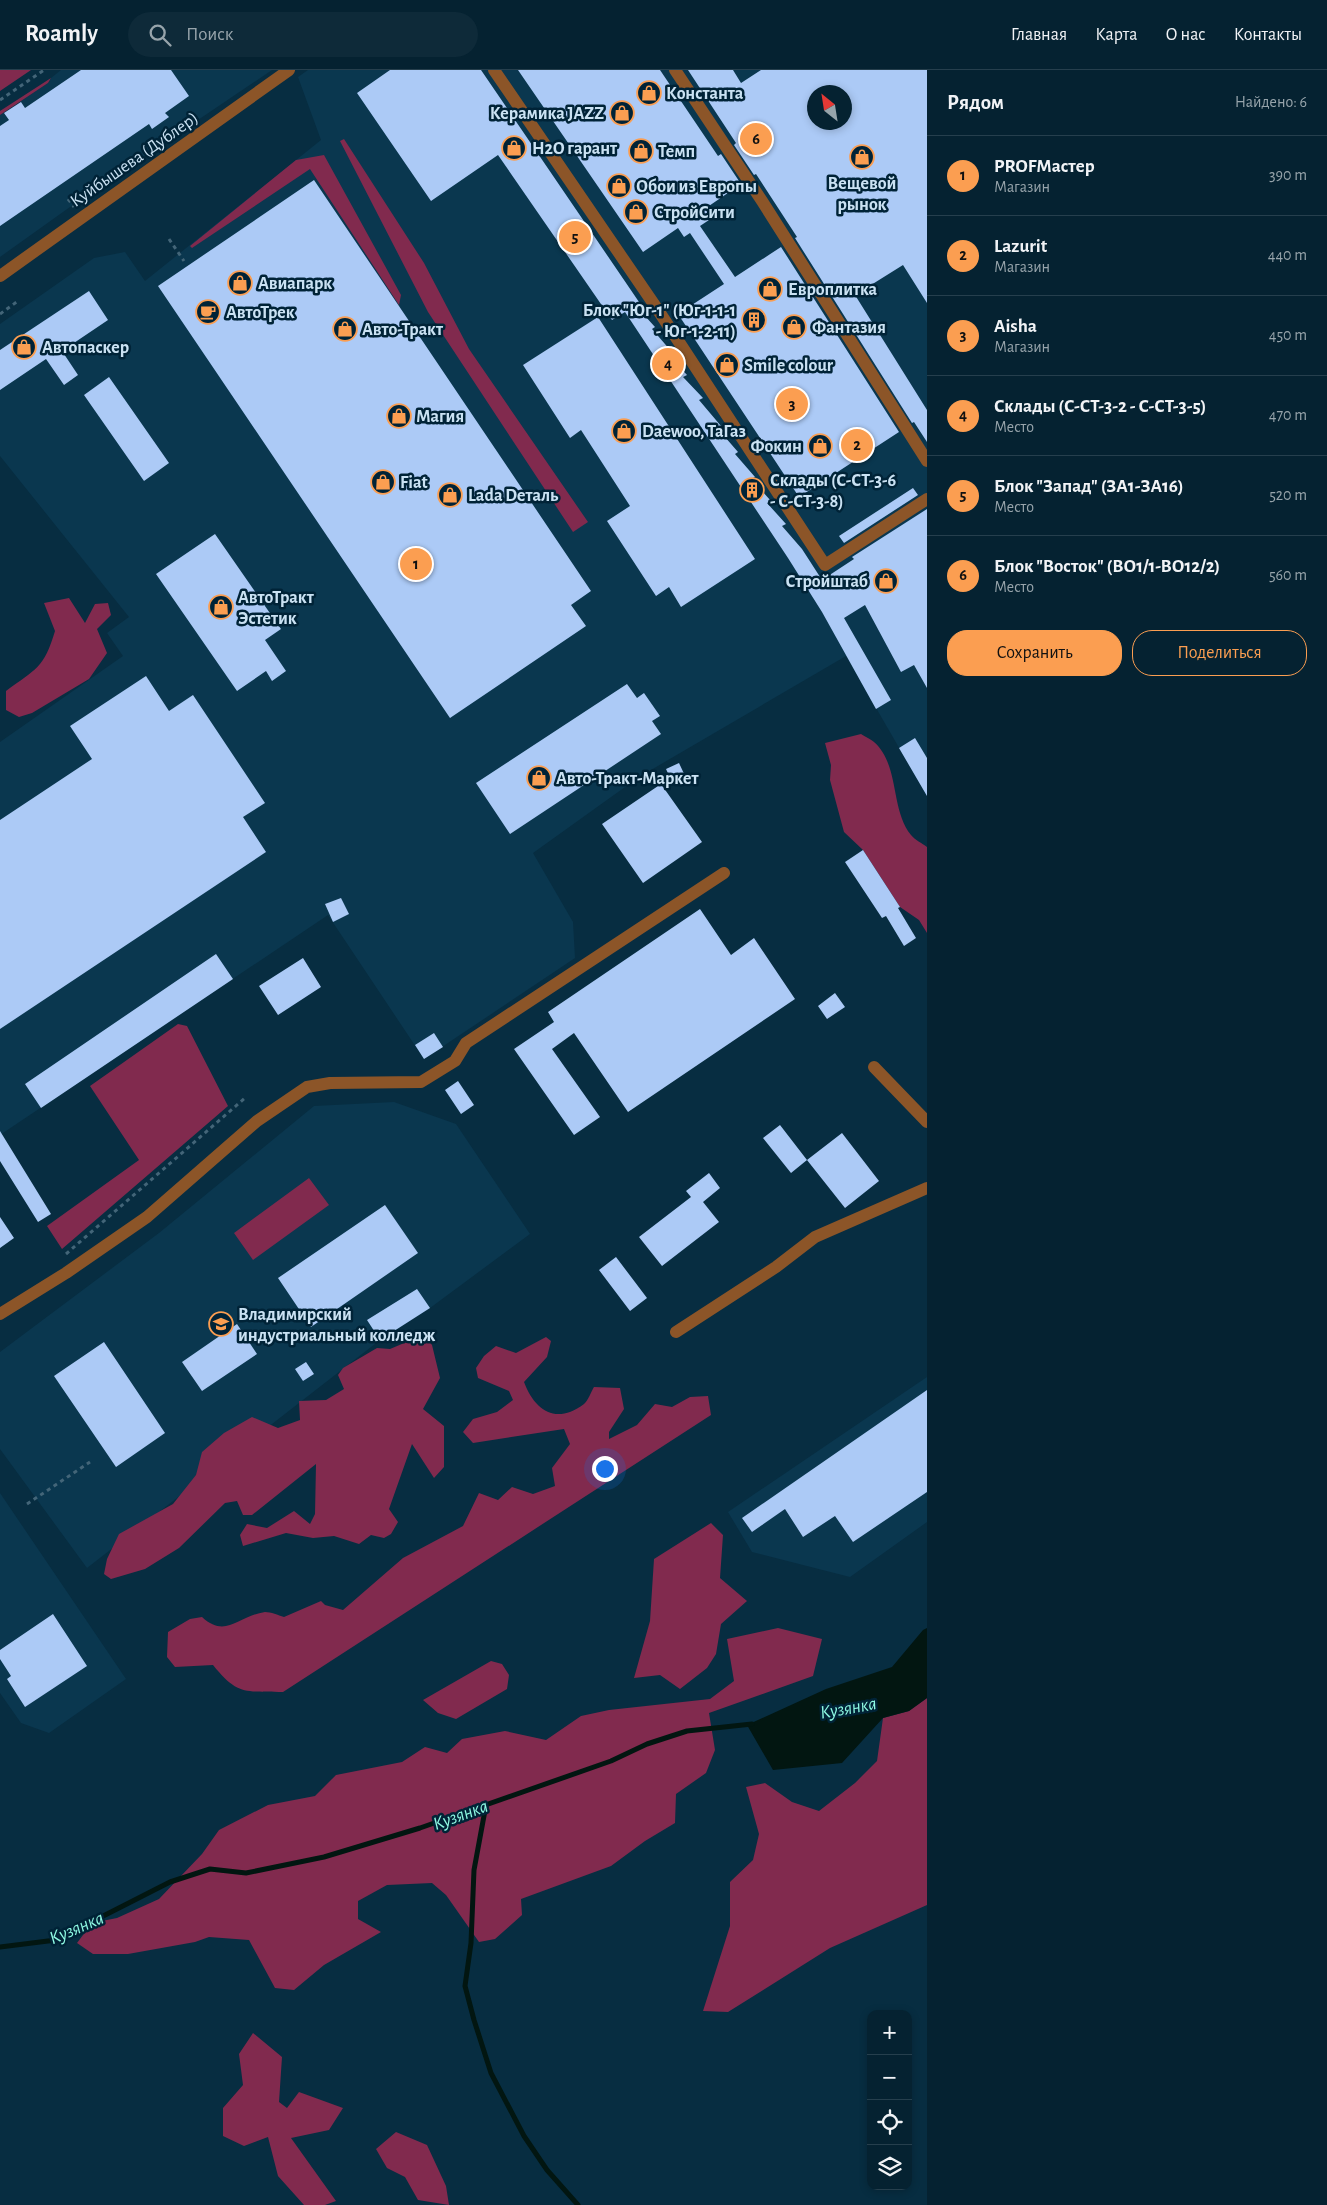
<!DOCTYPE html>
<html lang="ru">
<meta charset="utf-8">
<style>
:root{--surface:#052231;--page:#0e2a39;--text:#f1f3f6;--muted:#97a4ab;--line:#263f4d;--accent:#fb9e51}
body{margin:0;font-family:"Alegreya Sans",sans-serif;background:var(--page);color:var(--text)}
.controls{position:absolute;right:15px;bottom:15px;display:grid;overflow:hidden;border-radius:10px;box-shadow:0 2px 8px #0003}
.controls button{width:45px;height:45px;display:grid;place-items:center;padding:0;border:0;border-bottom:1px solid var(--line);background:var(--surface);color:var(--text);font:25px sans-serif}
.compass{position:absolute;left:807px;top:15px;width:45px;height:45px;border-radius:50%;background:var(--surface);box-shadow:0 2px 8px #0003;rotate:330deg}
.you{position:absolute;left:604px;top:1398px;width:18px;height:18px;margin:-12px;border:4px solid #fff;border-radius:50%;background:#1a73e8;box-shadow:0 0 0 8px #1a73e833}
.badge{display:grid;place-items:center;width:32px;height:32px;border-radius:50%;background:var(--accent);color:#111;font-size:16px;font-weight:700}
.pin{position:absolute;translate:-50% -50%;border:2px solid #fff;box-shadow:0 1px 5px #0006}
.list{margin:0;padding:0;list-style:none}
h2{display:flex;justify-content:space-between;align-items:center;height:65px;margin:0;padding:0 20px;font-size:21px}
h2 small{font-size:16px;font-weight:400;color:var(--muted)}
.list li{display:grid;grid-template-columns:32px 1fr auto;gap:15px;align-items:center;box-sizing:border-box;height:80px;padding:0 20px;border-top:1px solid var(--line)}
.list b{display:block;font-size:19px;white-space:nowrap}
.list p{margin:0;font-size:16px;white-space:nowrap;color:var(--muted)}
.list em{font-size:16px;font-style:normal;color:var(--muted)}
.actions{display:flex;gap:10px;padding:15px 20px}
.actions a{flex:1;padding:11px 0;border:1px solid var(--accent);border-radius:20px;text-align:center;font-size:18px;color:var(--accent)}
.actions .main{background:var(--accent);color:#111}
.icon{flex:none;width:28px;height:28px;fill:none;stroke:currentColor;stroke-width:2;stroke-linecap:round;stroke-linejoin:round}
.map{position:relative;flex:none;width:927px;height:2135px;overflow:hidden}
header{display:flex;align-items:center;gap:30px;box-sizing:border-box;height:70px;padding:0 25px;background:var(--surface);border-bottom:1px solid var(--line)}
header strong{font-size:24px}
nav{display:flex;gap:28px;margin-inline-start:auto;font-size:18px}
.search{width:350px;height:45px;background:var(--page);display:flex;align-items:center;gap:12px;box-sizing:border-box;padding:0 18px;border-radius:28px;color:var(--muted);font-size:19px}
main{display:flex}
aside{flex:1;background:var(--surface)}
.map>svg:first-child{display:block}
.built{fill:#0a374f;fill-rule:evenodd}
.green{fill:#812a4e}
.water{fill:#021611}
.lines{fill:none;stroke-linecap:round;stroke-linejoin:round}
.stream{stroke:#021611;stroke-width:5}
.building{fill:#accaf6;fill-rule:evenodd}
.path{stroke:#436578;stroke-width:3;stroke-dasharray:4 4;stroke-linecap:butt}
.minor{stroke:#8c5528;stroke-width:12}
.labels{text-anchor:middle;stroke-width:5;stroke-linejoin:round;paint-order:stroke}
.poi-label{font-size:18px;font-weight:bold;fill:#cae2f3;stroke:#002337;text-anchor:start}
.street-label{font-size:18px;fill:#cae2f3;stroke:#002337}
.water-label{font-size:19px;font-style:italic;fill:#8ffbe4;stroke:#002337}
</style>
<header>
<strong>Roamly</strong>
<div class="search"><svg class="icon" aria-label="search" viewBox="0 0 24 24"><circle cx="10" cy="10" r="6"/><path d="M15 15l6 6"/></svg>Поиск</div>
<nav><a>Главная</a><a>Карта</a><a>О нас</a><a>Контакты</a></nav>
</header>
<main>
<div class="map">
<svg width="927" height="2135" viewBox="0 0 927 2135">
<rect width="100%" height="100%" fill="#072d41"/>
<path class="built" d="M61 0H272L84 127 0 187V45L48 13 51 8Z
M308 0H927V726L846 586 639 707 533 783 573 852 575 888 424 989 328 845 0 1065V672L123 586 107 563 129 547 0 386V254L94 188 125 182 145 211 321 70 298 7ZM814 22H844V52H814Z
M394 1032 456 1054 530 1164 430 1238 380 1270 87 1498 0 1379V1282L159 1163 314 1036Z
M927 1307V1452L850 1507 752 1482 728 1442Z
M0 1423 126 1609 49 1663 21 1653 0 1623Z"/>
<path class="green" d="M0 0H31L0 21Z
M51 8 48 13 0 45V41Z
M344 69 424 193 469 279 588 452 573 462 428 242 340 71Z
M324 85 401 225 399 235 310 99 192 178 190 176 296 90Z
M69 528 85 553 95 534 108 533 111 545 97 559 107 583 89 609 32 643 19 647 6 640V621C36 599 44 598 55 561L44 533Z
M861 664C865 667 871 669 874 672 900 695 890 739 911 765 915 770 922 773 927 777V863L919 850 900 837 863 780 844 762 830 710 831 695 825 673Z
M178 954 187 956 228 1036 62 1179 47 1156 139 1090 90 1016Z
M309 1108 329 1135 253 1190 234 1163Z
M423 1265 432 1275 440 1308 423 1339 444 1356V1397L434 1408 412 1374 389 1439 398 1452 391 1464 384 1468 371 1465 359 1474 334 1466 313 1468 286 1463 243 1476 240 1465 247 1454 267 1458 294 1441 310 1454 315 1444 316 1394 252 1445H243L237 1431 225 1433 179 1478 145 1499 111 1509 104 1504 107 1489 119 1464 173 1434 196 1405 202 1382 224 1363 252 1347 278 1358 300 1350 299 1331 326 1330 344 1319 338 1305 343 1298 377 1278 390 1279Z
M546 1267 551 1271 547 1287 524 1312C535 1341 556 1355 584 1334 588 1331 591 1322 594 1317L620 1318 624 1339 609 1362V1369L637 1355 655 1334 672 1337 690 1327 708 1326 711 1345 283 1622C245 1621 238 1626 213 1595L175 1597 167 1587 168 1562 190 1549 202 1547C226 1569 238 1546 265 1542 271 1542 278 1545 284 1547L321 1531 325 1535 343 1540 403 1488 463 1456 479 1423 498 1430 512 1417 533 1424 555 1416 552 1398 570 1374 564 1359 473 1373 463 1362 473 1349 497 1342 513 1330 509 1321 478 1308 476 1298 484 1286 496 1276 516 1283Z
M711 1453 723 1465 720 1508 747 1531 721 1554 716 1584 707 1598 680 1619 660 1605 634 1608 650 1551 654 1489Z
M778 1558 822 1569 813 1606 709 1643 715 1680 706 1703 676 1724 675 1753 645 1771 611 1796 521 1829 522 1845 495 1869 479 1872 446 1825 432 1813 387 1815 358 1831V1849L381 1862 324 1895 294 1920 275 1918 249 1870 209 1867 195 1872 128 1884H93L77 1873 92 1853 117 1848 159 1829 202 1784 219 1760 268 1735 315 1726 336 1705 402 1692 425 1677 447 1683 462 1669 505 1661 546 1670 581 1646 609 1640 710 1629 734 1611 727 1569Z
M491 1591 502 1594 509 1605 507 1619 456 1649 438 1643 423 1630Z
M927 1628V1835L830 1878 728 1942 703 1941 730 1856V1812L753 1790 759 1764 746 1717 765 1713 792 1732 819 1741 855 1713 877 1691 883 1648 909 1641Z
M253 1963 282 1987 279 2032 287 2038 299 2022 343 2038 329 2060 291 2068 336 2131 325 2135H304L278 2106 268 2067 244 2076 223 2066V2038L243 2015 239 1984Z
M396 2062 427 2075 446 2116 449 2135 418 2130 405 2107 387 2098 376 2079Z"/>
<path class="water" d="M927 1558V1628L909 1641 883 1648 842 1693 773 1700 747 1655 826 1619 892 1597 923 1560Z"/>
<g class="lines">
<path class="stream" d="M486 1735 474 1800 471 1873 465 1916 474 1950 491 2003 524 2066 547 2100 578 2135
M0 1877 56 1870 170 1812 210 1799 246 1803 324 1787 420 1758 611 1691 647 1674 687 1661 752 1654"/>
</g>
<path class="building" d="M81 0H171L189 26 165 43 169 47 152 59 149 54 0 156V56L9 50 4 43 21 32 25 38Z
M390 0H481L639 232 635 235 655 257 652 259 671 281 667 283 687 305 683 307 703 328 699 330 721 356 718 359 738 382 735 384 755 407 751 409 771 431 767 433 786 454 782 456 802 479 822 510 854 489 852 487 927 439V618L914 595 901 602 865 535 844 548 891 630 876 639 822 542 788 488 625 242 612 250 498 85 431 131 357 23Z
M518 0H660L718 86 721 84 741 114 706 138 712 148 700 156 735 207 781 177 899 362 799 427 678 244 724 214 690 163 684 167 678 158 643 182Z
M688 0H733L741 13 761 0H927V233L903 195 855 225 927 340V372L914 352 912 353 795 168 797 167 756 104 754 105 734 75 736 73ZM814 22H844V52H814Z
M314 110 591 521 571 535 586 556 450 648 158 216Z
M89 221 108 250 62 281 78 305 64 315 46 289 0 320V280Z
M598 247 755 489 681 537 669 517 656 526 607 451 630 436 581 360 570 368 523 295Z
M109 307 169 393 144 411 84 325Z
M913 418 918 425 844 473 839 466Z
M215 464 281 559 265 570 286 601 272 611 266 601 237 621 156 504Z
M146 606 169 641 193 625 265 733 243 747 266 782 0 959V750L92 689 70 656Z
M627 614 637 628 644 623 660 646 652 651 661 664 510 764 476 713Z
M915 668 927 688V726L899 678Z
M679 693 686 708 673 714 666 699Z
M661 714 702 772 643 813 602 754Z
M863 780 900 837 898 838 916 868 904 876 886 846 882 848 845 792Z
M341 828 349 844 333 852 325 834Z
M700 839 731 885 754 868 795 929 628 1042 574 963 552 979 600 1047 574 1065 514 979 554 952 548 942Z
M216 884 233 909 41 1038 25 1014Z
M303 888 321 917 278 945 259 916Z
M835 923 845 937 827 949 818 936Z
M434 963 443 977 424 989 415 975Z
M458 1011 474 1035 461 1044 445 1020Z
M780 1055 807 1090 791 1103 763 1068Z
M0 1061 51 1144 38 1152 0 1091Z
M842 1063 879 1111 845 1138 807 1090Z
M709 1103 720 1118 703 1132 719 1152 662 1196 639 1167 691 1127 686 1121Z
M385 1135 418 1183 311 1257 278 1208Z
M0 1147 14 1168 0 1178Z
M616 1187 647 1228 630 1241 599 1200Z
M417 1219 430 1238 380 1270 367 1250Z
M237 1254 257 1284 202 1321 182 1292Z
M104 1272 165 1363 116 1397 54 1306Z
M306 1292 314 1304 303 1311 295 1299Z
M927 1320V1422L853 1472 835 1446 803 1467 785 1439 752 1462 742 1448Z
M53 1544 87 1596 25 1637 7 1609 11 1606 0 1589V1580Z"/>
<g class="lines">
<path class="path" d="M0 30 44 0
M68 129 74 137
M169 169 184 191
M0 244 18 231
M66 1184 245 1028
M27 1434 90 1392"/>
<path class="minor" d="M494 0 660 243 825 495 927 429
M675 0 762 131 927 391
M0 206 289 0
M874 997 927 1052
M0 1244 66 1203 147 1147 257 1051 307 1017 330 1013 421 1012 455 991 466 973 724 803
M676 1262 776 1197 815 1167 927 1118"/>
</g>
<defs>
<g id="shop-ring" transform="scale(1.25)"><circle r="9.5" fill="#002337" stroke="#fb9e51" stroke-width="1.5"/><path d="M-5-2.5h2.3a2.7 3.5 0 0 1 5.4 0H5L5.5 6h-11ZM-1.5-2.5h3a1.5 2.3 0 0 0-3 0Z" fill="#fb9e51"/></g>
<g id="cafe-ring" transform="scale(1.25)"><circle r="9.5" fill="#002337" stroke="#fb9e51" stroke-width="1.5"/><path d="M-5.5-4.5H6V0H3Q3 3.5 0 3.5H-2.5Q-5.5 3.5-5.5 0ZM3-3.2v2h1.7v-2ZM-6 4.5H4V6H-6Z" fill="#fb9e51"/></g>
<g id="building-ring" transform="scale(1.25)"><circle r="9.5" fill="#002337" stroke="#fb9e51" stroke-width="1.5"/><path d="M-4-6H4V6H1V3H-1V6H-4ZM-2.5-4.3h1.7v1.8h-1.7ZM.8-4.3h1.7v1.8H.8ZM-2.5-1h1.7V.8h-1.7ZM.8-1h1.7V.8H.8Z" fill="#fb9e51"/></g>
<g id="university-ring" transform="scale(1.25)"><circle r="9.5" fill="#002337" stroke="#fb9e51" stroke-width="1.5"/><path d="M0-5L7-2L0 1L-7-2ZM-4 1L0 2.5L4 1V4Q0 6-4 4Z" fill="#fb9e51"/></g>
</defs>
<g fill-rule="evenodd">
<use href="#shop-ring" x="649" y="23"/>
<use href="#shop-ring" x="622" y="43"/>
<use href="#shop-ring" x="514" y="78"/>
<use href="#shop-ring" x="641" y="81"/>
<use href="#shop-ring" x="862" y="87"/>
<use href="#shop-ring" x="619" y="116"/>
<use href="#shop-ring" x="636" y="142"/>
<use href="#shop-ring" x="240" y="213"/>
<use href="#shop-ring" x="770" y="219"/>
<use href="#cafe-ring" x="208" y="242"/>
<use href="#building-ring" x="754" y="250"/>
<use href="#shop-ring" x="794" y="257"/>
<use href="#shop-ring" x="345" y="259"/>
<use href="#shop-ring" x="24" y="277"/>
<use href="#shop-ring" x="727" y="295"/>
<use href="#shop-ring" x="399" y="346"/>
<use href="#shop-ring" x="624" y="361"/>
<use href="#shop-ring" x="820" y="376"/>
<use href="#shop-ring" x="383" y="412"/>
<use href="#building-ring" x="752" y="420"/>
<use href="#shop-ring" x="450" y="425"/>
<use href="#shop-ring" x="886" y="511"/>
<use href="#shop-ring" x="221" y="537"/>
<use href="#shop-ring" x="539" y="708"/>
<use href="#university-ring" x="221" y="1254"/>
</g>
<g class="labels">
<g class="poi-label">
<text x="666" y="29">Константа</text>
<text x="604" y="49" text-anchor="end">Керамика JAZZ</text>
<text x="532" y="84">H2O гарант</text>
<text x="658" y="87">Темп</text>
<text x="862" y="119" text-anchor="middle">Вещевой<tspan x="862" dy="21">рынок</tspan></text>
<text x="636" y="122">Обои из Европы</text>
<text x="654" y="148">СтройСити</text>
<text x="258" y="219">Авиапарк</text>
<text x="788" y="225">Европлитка</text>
<text x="736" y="246" text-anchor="end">Блок "Юг-1" (Юг-1-1-1<tspan x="736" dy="21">- Юг-1-2-11)</tspan></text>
<text x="226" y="248">АвтоТрек</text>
<text x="812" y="263">Фантазия</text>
<text x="362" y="265">Авто-Тракт</text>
<text x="42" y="283">Автопаскер</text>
<text x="744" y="301">Smile colour</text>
<text x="416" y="352">Магия</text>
<text x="642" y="367">Daewoo, ТаГаз</text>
<text x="802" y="382" text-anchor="end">Фокин</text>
<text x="770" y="416">Склады (С-СТ-3-6<tspan x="770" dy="21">- С-СТ-3-8)</tspan></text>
<text x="400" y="418">Fiat</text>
<text x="468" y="431">Lada Dеталь</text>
<text x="868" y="517" text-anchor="end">Стройштаб</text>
<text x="238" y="533">АвтоТракт<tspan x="238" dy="21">Эстетик</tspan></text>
<text x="556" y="714">Авто-Тракт-Маркет</text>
<text x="238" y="1250">Владимирский<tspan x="238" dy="21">индустриальный колледж</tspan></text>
</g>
<g class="street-label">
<text transform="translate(134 89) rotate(-35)" y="6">Куйбышева (Дублер)</text>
</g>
<g class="water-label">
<text transform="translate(848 1637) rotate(-10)" y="7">Кузянка</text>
<text transform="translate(460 1744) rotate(-20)" y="7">Кузянка</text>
<text transform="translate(76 1857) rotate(-23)" y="7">Кузянка</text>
</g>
</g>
</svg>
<div class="controls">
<button>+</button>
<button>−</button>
<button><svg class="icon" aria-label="locate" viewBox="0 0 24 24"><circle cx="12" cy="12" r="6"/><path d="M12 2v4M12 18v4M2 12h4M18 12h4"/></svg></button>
<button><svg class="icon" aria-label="layers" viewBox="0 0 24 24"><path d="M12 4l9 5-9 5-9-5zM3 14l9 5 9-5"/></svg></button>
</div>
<svg class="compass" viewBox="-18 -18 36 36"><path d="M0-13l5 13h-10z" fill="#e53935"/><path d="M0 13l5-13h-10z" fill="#97a4ab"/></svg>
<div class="you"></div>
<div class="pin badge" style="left:416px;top:494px">1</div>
<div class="pin badge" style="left:857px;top:375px">2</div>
<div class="pin badge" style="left:792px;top:334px">3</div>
<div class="pin badge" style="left:668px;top:294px">4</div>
<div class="pin badge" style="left:575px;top:167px">5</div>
<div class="pin badge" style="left:756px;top:69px">6</div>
</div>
<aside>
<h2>Рядом<small>Найдено: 6</small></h2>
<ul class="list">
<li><span class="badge">1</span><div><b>PROFМастер</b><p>Магазин</p></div><em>390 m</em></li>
<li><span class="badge">2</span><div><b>Lazurit</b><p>Магазин</p></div><em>440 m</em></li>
<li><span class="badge">3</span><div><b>Aisha</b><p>Магазин</p></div><em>450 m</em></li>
<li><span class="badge">4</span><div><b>Склады (С-СТ-3-2 - С-СТ-3-5)</b><p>Место</p></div><em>470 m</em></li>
<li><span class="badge">5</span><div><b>Блок &quot;Запад&quot; (ЗА1-ЗА16)</b><p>Место</p></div><em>520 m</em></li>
<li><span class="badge">6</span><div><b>Блок &quot;Восток&quot; (ВО1/1-ВО12/2)</b><p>Место</p></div><em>560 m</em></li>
</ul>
<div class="actions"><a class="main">Сохранить</a><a>Поделиться</a></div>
</aside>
</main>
